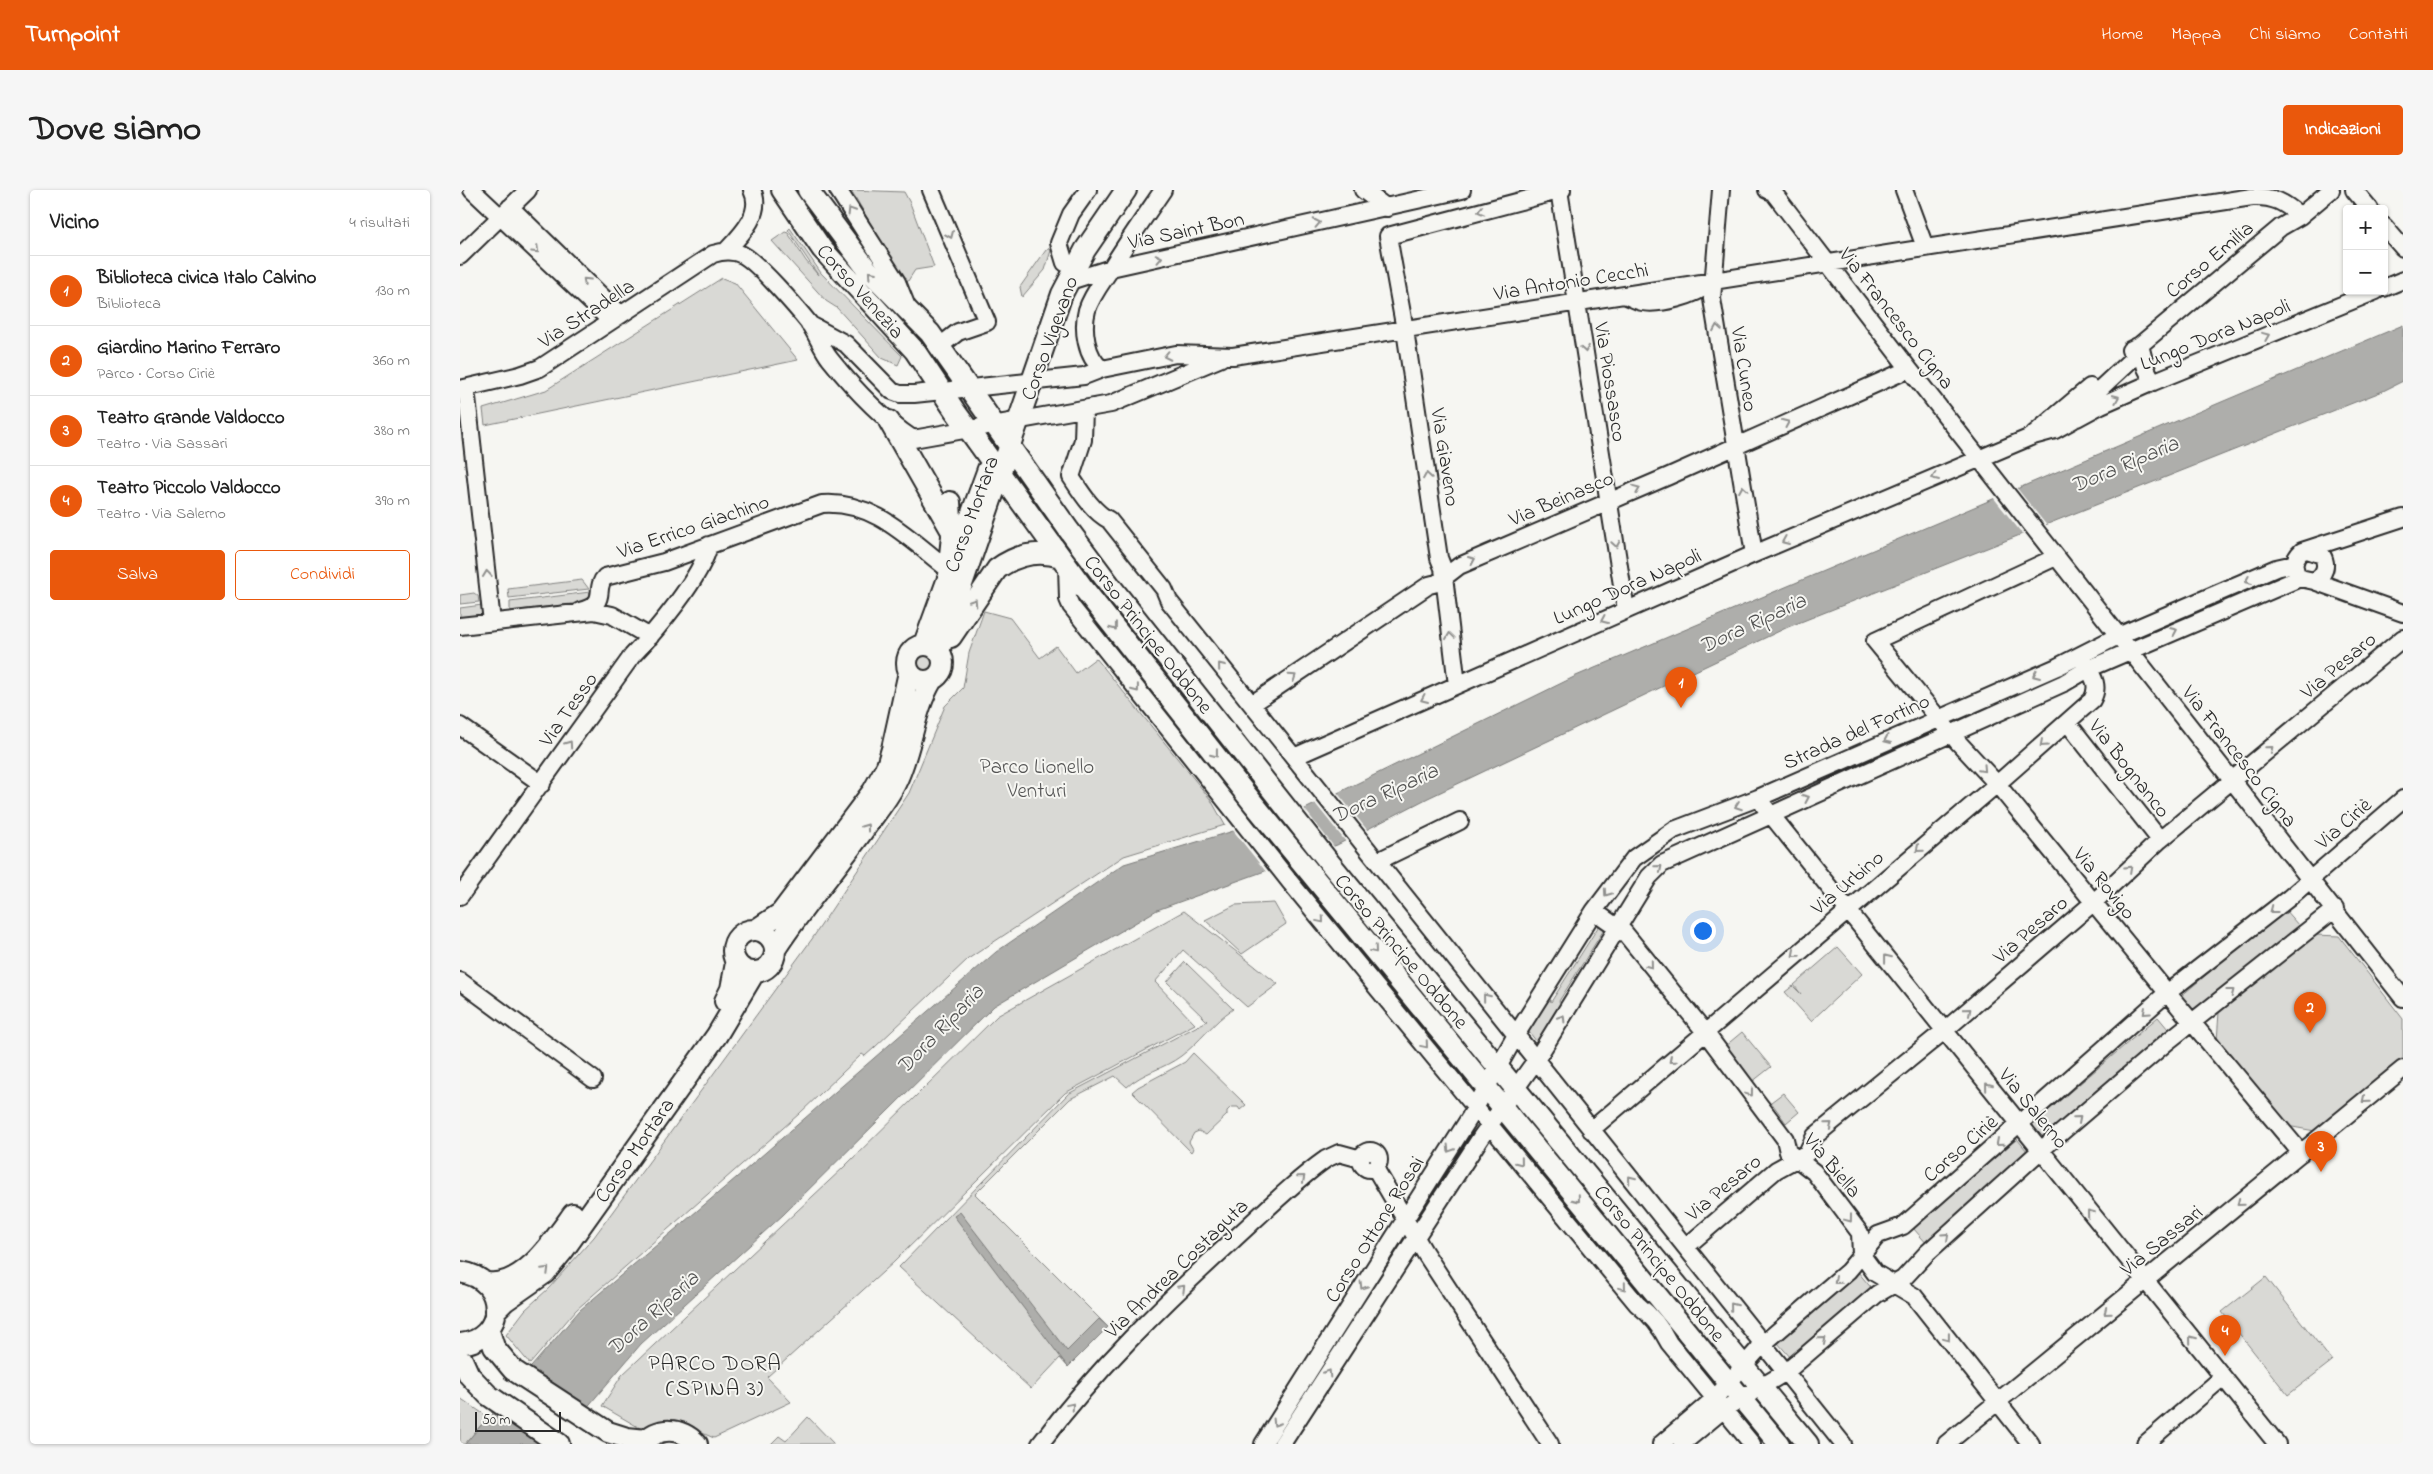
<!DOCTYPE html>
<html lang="it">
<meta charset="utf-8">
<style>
:root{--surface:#fff;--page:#f6f6f6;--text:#222;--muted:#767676;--line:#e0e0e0;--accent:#ea580c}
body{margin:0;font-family:"Indie Flower",sans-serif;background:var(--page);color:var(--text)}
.controls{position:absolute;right:15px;top:15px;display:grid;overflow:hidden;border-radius:5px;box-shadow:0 1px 4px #0004}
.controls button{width:45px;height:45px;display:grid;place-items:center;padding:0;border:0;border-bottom:1px solid var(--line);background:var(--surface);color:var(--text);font:25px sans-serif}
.scale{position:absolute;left:15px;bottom:12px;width:86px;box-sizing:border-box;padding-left:5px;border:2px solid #2b2b2b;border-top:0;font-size:14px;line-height:18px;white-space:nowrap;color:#2b2b2b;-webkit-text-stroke:4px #f6f6f2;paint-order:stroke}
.you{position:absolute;left:1242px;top:740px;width:18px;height:18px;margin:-12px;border:4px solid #fff;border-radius:50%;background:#1a73e8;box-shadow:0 0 0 8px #1a73e833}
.badge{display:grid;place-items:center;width:32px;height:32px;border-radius:50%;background:var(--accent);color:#fff;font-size:16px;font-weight:700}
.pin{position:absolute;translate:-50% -41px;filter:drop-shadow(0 1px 2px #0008)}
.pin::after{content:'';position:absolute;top:26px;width:18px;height:15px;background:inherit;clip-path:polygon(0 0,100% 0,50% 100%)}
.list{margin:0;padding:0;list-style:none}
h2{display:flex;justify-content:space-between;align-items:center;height:65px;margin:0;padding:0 20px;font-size:21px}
h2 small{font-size:16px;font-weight:400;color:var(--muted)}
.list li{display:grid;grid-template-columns:32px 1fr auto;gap:15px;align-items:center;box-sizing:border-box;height:70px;padding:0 20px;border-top:1px solid var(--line)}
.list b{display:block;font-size:19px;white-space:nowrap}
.list p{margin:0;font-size:16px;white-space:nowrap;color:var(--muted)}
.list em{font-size:16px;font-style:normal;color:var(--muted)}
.actions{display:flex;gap:10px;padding:15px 20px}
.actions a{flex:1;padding:11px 0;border:1px solid var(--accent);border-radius:5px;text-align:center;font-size:18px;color:var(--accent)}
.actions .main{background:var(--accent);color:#fff}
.map{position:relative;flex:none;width:1943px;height:1254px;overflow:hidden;border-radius:5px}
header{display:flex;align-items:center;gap:30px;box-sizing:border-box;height:70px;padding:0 25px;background:var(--accent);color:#fff}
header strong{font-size:24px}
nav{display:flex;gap:28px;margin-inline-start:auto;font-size:18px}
.intro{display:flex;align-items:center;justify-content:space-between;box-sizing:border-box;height:120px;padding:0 30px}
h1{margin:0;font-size:35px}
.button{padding:12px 22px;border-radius:5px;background:var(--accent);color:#fff;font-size:18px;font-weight:700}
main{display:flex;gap:30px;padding:0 30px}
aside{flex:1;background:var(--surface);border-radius:5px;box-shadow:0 1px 4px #0004}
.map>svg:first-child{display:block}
.green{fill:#d9d9d5;stroke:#828280}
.water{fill:#aeaeab;stroke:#7a7a78}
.pier{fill:#f6f6f2}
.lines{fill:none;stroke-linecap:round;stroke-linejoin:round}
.minor-casing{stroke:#2b2b2b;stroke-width:20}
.major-casing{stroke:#2b2b2b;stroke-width:24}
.minor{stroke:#f6f6f2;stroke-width:16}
.major{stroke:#f6f6f2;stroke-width:20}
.oneway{stroke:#90908e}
.labels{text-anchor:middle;stroke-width:4;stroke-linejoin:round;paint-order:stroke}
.street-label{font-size:21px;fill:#2b2b2b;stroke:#f6f6f2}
.park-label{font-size:21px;fill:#565656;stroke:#f6f6f2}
.water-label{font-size:22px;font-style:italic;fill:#525251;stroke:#f6f6f2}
.neighbourhood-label{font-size:22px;letter-spacing:1px;fill:#2b2b2b;stroke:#f6f6f2}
</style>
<header>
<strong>Turnpoint</strong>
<nav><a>Home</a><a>Mappa</a><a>Chi siamo</a><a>Contatti</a></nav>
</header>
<div class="intro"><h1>Dove siamo</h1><a class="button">Indicazioni</a></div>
<main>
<aside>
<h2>Vicino<small>4 risultati</small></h2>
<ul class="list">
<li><span class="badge">1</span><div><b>Biblioteca civica Italo Calvino</b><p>Biblioteca</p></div><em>130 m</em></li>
<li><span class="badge">2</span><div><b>Giardino Marino Ferraro</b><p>Parco · Corso Ciriè</p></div><em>360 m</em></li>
<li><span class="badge">3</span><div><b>Teatro Grande Valdocco</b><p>Teatro · Via Sassari</p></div><em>380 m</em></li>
<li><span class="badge">4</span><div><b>Teatro Piccolo Valdocco</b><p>Teatro · Via Salerno</p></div><em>390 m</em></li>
</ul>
<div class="actions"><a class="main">Salva</a><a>Condividi</a></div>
</aside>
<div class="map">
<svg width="1943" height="1254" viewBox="0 0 1943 1254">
<rect width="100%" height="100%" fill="#f6f6f2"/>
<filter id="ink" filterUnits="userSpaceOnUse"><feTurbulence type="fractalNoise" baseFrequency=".02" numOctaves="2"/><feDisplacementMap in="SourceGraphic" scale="10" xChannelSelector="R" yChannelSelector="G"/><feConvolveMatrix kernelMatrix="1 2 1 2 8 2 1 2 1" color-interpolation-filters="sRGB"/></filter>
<g filter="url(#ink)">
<path class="green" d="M330 0H338L359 32 400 83 458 144 453 150 401 95Z
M391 0 444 2 450 13 474 77 455 80 446 94Z
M330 38 361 83 442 166 438 175 422 168 377 118 366 111 312 51 325 42 328 43 346 71 358 85 328 40Z
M592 57 585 80 562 107 560 97 586 60Z
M262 88 275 93 338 170 25 235 23 219 86 200Z
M122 390 129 399 49 408 48 399Z
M130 402 128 412 50 421V412Z
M14 403 18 406 19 412 0 414V405Z
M22 415 23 425 0 428V418Z
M524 421 550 428 580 468 596 456 616 483 636 468 751 610 765 635 664 666 508 769 414 858 405 866 402 864 339 924 116 1120 70 1174 46 1145 65 1120 89 1098 134 1047 352 749 449 603 485 516 503 498 509 463Z
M456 472a8 8 0 1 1 16 0a8 8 0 1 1-16 0Z
M814 713 826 734 782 764 745 730 775 715Z
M1824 719 1839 736 1735 825 1720 807Z
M724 721 818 794 787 817 723 760 695 792 735 834 605 903 434 1072 307 1187 331 1212 254 1248 214 1231 185 1241 142 1216 162 1185 384 977 537 826Z
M1140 734 1145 738 1099 811 1103 820 1080 856 1066 838 1088 803 1091 812Z
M1855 745 1879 746 1943 829V868L1855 941 1827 936 1757 851 1759 822Z
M1378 757 1402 784 1351 831 1325 802 1333 796 1341 804 1334 795Z
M725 772 773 819C753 832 740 852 721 866 704 879 683 882 667 897L655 886 610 909 515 1004 648 1137 608 1177 600 1168 571 1199 439 1077 608 904 747 831 707 792Z
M1698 827 1713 845 1585 953 1570 936Z
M1282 842 1311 877 1292 892 1264 857Z
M733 863 786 915 780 920 778 917H771L767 921V925L746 945 739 941 734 943 729 952 733 959 731 962 672 902 678 897 725 872Z
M1323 903 1339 922 1326 933 1311 912Z
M1557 949 1572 967 1468 1055 1453 1038Z
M1398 1082 1413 1100 1331 1168 1317 1152Z
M1806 1087 1872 1171 1828 1205 1762 1122Z
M0 1208 28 1227 5 1254H0Z
M348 1227 374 1254H311L319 1246 326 1251Z"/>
<path class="water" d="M1943 135V191L1923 201 1328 437 968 608 877 655 697 720 534 816 323 1025 181 1154 96 1254H5L120 1120 283 982 536 762 664 674 843 620 1116 486Z
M500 1022 607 1161 639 1129 648 1137 608 1177 494 1026Z"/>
<path class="pier" d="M1556 297 1588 337 1564 346 1533 307Z
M876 601 908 641 886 652 854 612Z
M843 617 875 658 807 683 772 639Z
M65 1181 129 1219 99 1254 33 1219Z"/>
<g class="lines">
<g class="minor-casing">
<path id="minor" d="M12 0 151 131
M378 0 437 92 447 117
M471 0 527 132 498 142 480 156
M903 0 927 18
M1099 0 1166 420
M1261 0 1252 109 1294 364
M1307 0 1313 2 1323 15 1449 179 1943 808
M1444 0 1465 57
M1894 0 1910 19
M50 17 161 125
M1924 36 1943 58
M266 61C280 46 304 23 292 0
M0 66 68 0
M605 73 599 53 611 24 628 0
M607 92 651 78 1002 0
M1924 98 1943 90
M1164 105C1170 107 1176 111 1182 112 1201 115 1235 106 1249 94
M349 134 386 154 432 201 440 204H454L624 186 642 179 716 164 773 166 1792 7C1813 6 1824 12 1840 26
M1680 155 1686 178 1693 192
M1670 160 1680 155 1821 37 1840 26 1871 0
M642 179C626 167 622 139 627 120 631 107 640 95 648 83 665 55 684 28 703 0
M6 198 32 432
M0 199 60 185 80 178 253 64C263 61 273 60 283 65 298 73 337 118 349 133 357 145 362 159 370 169 394 199 421 228 453 249L651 214 761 168
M624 219 623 250 611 287C621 302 633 322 649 330L704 399 709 411 1383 1254
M1617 228 1641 215 1693 192 1916 101
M1574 244 1630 197
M1847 360 1862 365C1868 375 1865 385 1854 391L1840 388C1832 379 1833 369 1842 361L1943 328
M1596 367 1415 451 1497 551 1537 594 1705 800 1841 963
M607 376 608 409 611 416 830 692 1177 1114C1191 1125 1201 1137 1209 1153L1292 1254
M1854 391 1943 423
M120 421C150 413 133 399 145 387L204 372 362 314C414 310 449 349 488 379
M0 436 134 421 152 425 190 447
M997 495 983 378 979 368 945 140 928 46 1102 0
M792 514 969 395 977 393 999 376 1209 286 1449 179
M1607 532 1700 650
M0 536 82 594
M834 567 1294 364 1573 246 1595 240 1613 230 1628 210 1673 168 1680 155
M1304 616 1817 1254
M918 671 1000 631
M0 706 172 466C195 442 242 387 249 355
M1134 721 1164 742 1245 842 1325 949 1328 962 1354 982 1400 1043 1401 1064 1415 1083 1454 1106 1571 1254
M0 791 133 889
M1131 940 1537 594 1632 510C1641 494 1631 484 1623 470
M901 970a9 9 0 1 1 18 0a9 9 0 1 1-18 0Z
M915 978 965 1063 1090 1254
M1226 1057 1316 980 1347 963 1355 946 1484 841 1634 712 1700 650 1943 448
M580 1254C636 1180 703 1114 771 1052 802 1024 832 993 866 969L879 963 901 969
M803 1254 1010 927 1056 845 1134 721 1174 668 1214 640 1298 608 1597 477 1658 446 1816 378 1834 374
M822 1254 1021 947 1076 870 1189 687 1202 674 1604 493 1628 479 1840 388
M1201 1254 1255 1208 1303 1154 1388 1081 1418 1045 1443 1036 1707 803 1829 708 1943 609
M1222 1254 1264 1219 1326 1182 1417 1104 1443 1089 1467 1063 1581 960 1707 852 1875 719
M1486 1254 1943 879
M1685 1254 1763 1187"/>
</g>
<g class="major-casing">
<path id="major" d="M322 0 362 59 455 161 495 221 624 399 793 613 1319 1254
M348 0 407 79 470 143 608 339 652 398 869 672 1348 1254
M429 231 490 338
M490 312 492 346 490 365
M491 447 537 379C556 365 578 360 601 367
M464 454 528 279
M447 473a18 18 0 1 1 36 0a18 18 0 1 1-36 0Z
M479 461 602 104 625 60 666 0
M297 739 321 723 413 601 427 576 432 559 449 482
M273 761a21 21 0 1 1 42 0a21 21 0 1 1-42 0Z
M316 758C343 716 376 679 405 638 415 624 427 610 435 594 452 561 453 521 472 490
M265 811 271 799 276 773
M0 1082C50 1089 45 1151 0 1154
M27 1093C63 1098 94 1050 113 1024
M35 1121 45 1111 85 1083 103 1061 257 845 294 783
M29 1141 34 1157 53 1180 148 1242 167 1248 186 1250
M0 1165 9 1185 28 1205 99 1254
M182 1254C198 1236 221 1237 237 1254"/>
</g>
<use href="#minor" class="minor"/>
<use href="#major" class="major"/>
</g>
<defs><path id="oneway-chevron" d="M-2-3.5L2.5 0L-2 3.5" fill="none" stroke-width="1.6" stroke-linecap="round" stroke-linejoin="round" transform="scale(1.25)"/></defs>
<g class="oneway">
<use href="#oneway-chevron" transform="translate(391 21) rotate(-122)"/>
<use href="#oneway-chevron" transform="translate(1021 21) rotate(165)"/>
<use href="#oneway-chevron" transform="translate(857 33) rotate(-12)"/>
<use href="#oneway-chevron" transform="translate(490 45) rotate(67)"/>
<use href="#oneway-chevron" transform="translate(76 60) rotate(44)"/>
<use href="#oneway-chevron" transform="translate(699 68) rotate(-12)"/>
<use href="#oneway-chevron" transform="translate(411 84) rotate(-132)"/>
<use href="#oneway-chevron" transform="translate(126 91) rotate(-136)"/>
<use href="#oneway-chevron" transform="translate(1257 138) rotate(-99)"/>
<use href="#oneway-chevron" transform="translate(1806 146) rotate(-22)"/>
<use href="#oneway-chevron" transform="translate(1125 159) rotate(81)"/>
<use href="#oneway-chevron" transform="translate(707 166) rotate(168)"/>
<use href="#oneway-chevron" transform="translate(1656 208) rotate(-23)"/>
<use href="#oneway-chevron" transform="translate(1326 233) rotate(-24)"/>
<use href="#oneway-chevron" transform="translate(967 286) rotate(-99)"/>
<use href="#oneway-chevron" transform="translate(1475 287) rotate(157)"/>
<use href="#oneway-chevron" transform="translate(1177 299) rotate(-22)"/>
<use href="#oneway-chevron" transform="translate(1283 299) rotate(-99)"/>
<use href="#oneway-chevron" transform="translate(1325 351) rotate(157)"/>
<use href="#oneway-chevron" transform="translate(1156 354) rotate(81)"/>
<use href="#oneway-chevron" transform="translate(1012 370) rotate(-24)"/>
<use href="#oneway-chevron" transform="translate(27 384) rotate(-96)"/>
<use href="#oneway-chevron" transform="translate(1788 391) rotate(157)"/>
<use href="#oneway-chevron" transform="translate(514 412) rotate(-57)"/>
<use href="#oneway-chevron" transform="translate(1144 430) rotate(156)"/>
<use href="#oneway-chevron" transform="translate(654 437) rotate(52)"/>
<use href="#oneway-chevron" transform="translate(1714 441) rotate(-24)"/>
<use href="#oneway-chevron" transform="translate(990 446) rotate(-98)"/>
<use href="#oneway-chevron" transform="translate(761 476) rotate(-129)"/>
<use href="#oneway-chevron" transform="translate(1576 485) rotate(157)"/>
<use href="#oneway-chevron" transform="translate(833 487) rotate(-34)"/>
<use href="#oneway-chevron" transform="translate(676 499) rotate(52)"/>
<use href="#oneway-chevron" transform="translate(964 509) rotate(156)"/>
<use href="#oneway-chevron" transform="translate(1427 550) rotate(156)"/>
<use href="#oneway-chevron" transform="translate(109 554) rotate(-55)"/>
<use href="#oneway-chevron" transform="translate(1583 554) rotate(138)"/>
<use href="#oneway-chevron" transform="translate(1810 559) rotate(-40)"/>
<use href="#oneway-chevron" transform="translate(755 564) rotate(52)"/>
<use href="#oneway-chevron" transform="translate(1523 579) rotate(47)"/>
<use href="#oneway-chevron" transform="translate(1346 608) rotate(-24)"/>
<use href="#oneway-chevron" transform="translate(1278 616) rotate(160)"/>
<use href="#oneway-chevron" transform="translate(406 637) rotate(-54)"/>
<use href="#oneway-chevron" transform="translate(1459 659) rotate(140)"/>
<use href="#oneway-chevron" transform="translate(1199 678) rotate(-40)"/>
<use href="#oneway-chevron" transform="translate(1669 679) rotate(-43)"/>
<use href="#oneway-chevron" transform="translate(1147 703) rotate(125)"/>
<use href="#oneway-chevron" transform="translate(1813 720) rotate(142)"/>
<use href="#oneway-chevron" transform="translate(861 730) rotate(50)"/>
<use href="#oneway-chevron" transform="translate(914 760) rotate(50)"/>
<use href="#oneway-chevron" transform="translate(1335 764) rotate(139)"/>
<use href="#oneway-chevron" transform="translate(1427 768) rotate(-128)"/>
<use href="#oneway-chevron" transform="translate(1190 775) rotate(51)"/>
<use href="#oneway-chevron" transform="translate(1771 802) rotate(-38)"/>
<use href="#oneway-chevron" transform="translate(1026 807) rotate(-129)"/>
<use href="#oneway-chevron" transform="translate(1508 821) rotate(-41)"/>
<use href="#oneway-chevron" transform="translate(1686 822) rotate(138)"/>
<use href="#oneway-chevron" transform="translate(1102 828) rotate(-58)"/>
<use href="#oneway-chevron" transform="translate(965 855) rotate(50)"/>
<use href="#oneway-chevron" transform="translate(1212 870) rotate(139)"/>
<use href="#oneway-chevron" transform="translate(1528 896) rotate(-129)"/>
<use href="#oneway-chevron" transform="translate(1290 903) rotate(53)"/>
<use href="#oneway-chevron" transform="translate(1905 910) rotate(140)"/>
<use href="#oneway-chevron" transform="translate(1618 929) rotate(-41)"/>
<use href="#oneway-chevron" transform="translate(1369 935) rotate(-39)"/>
<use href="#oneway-chevron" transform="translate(1539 953) rotate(139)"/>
<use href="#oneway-chevron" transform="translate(990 959) rotate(122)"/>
<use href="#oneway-chevron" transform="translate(1060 972) rotate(51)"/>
<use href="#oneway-chevron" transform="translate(842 988) rotate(-41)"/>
<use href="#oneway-chevron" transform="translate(1171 989) rotate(-129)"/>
<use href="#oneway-chevron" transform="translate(1117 1009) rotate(51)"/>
<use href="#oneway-chevron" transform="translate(1780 1013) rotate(141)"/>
<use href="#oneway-chevron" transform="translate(1630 1023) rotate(-129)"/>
<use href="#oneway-chevron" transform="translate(1389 1029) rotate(53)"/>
<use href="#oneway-chevron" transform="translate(1486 1046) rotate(-42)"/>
<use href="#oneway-chevron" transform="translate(86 1080) rotate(-45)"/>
<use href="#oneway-chevron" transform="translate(1377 1091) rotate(139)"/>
<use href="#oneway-chevron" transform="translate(903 1096) rotate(122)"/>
<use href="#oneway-chevron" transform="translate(1163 1097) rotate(51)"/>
<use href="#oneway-chevron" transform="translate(722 1098) rotate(-45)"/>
<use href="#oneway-chevron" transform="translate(1273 1116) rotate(-129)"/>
<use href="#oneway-chevron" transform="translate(1647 1122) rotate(141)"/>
<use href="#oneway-chevron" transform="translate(1487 1148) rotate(52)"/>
<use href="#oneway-chevron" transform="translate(1732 1149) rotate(-129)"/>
<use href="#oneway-chevron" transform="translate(1363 1150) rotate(-40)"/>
<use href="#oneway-chevron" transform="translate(868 1183) rotate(-57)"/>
<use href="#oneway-chevron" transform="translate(611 1216) rotate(-50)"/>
<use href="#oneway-chevron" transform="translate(816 1233) rotate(122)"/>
</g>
</g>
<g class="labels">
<g class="street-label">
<text transform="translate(726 40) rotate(-12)" y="7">Via Saint Bon</text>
<text transform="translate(1749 69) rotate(-40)" y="7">Corso Emilia</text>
<text transform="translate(1111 91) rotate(-9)" y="7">Via Antonio Cecchi</text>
<text transform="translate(401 101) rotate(48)" y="7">Corso Venezia</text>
<text transform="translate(126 123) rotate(-33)" y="7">Via Stradella</text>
<text transform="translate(1437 128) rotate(52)" y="7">Via Francesco Cigna</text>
<text transform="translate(1755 144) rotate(-22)" y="7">Lungo Dora Napoli</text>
<text transform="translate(589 148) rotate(-70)" y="7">Corso Vigevano</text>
<text transform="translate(1285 179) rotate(81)" y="7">Via Cuneo</text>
<text transform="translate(1151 192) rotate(81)" y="7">Via Piossasco</text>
<text transform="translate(986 267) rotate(81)" y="7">Via Giaveno</text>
<text transform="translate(1101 308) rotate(-23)" y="7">Via Beinasco</text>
<text transform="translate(511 324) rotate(-70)" y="7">Corso Mortara</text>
<text transform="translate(233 336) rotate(-19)" y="7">Via Errico Giachino</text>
<text transform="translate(1167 396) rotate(-24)" y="7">Lungo Dora Napoli</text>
<text transform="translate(689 444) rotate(52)" y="7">Corso Principe Oddone</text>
<text transform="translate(1878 475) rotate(-40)" y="7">Via Pesaro</text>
<text transform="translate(108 519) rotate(-55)" y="7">Via Tesso</text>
<text transform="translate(1396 541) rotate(-24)" y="7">Strada del Fortino</text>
<text transform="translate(1780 566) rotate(52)" y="7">Via Francesco Cigna</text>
<text transform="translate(1670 578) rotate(52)" y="7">Via Bognanco</text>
<text transform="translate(1883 633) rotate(-41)" y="7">Via Ciriè</text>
<text transform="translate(1387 692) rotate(-40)" y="7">Via Urbino</text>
<text transform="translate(1645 693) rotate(51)" y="7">Via Rovigo</text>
<text transform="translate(1570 739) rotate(-41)" y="7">Via Pesaro</text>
<text transform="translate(942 761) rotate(50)" y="7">Corso Principe Oddone</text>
<text transform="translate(1574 918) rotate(51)" y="7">Via Salerno</text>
<text transform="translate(1500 958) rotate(-41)" y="7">Corso Ciriè</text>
<text transform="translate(174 960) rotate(-55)" y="7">Corso Mortara</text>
<text transform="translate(1373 975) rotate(50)" y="7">Via Biella</text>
<text transform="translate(1263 997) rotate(-40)" y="7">Via Pesaro</text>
<text transform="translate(914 1039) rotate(-58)" y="7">Corso Ottone Rosai</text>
<text transform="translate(1701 1050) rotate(-39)" y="7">Via Sassari</text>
<text transform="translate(1200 1073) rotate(51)" y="7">Corso Principe Oddone</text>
<text transform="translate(716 1078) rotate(-44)" y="7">Via Andrea Costaguta</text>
</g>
<g class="park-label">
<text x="577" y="583">Parco Lionello<tspan x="577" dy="24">Venturi</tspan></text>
</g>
<g class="water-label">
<text transform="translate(1664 273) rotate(-23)" y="8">Dora Riparia</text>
<text transform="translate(1292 432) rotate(-25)" y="8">Dora Riparia</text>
<text transform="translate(924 602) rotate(-25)" y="8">Dora Riparia</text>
<text transform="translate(479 838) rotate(-46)" y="8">Dora Riparia</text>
<text transform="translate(192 1122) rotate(-42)" y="8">Dora Riparia</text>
</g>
<g class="neighbourhood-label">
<text x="255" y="1180">PARCO DORA<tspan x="255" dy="25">(SPINA 3)</tspan></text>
</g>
</g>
</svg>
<div class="controls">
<button>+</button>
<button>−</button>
</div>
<div class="scale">50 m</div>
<div class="you"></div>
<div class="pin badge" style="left:1221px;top:518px">1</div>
<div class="pin badge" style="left:1850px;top:843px">2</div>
<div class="pin badge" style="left:1861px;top:982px">3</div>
<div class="pin badge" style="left:1765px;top:1166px">4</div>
</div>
</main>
